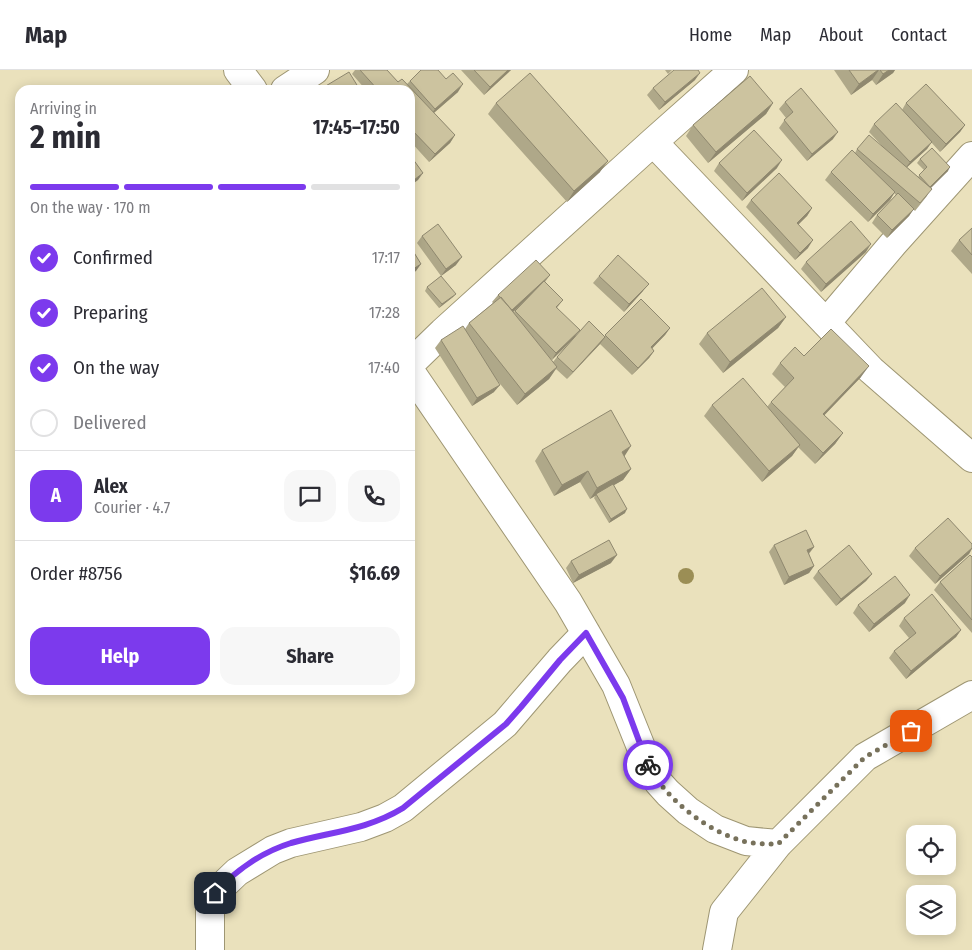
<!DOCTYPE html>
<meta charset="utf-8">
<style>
:root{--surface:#fff;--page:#f7f7f7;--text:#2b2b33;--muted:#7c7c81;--line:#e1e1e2;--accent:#7c3aed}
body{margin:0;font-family:"Fira Sans Condensed",sans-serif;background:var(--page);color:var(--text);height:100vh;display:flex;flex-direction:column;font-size:19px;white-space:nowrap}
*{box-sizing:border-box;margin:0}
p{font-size:16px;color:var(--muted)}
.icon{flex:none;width:28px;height:28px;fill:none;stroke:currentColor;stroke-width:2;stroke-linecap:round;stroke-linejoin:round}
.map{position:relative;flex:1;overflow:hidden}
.details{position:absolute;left:15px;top:15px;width:400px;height:610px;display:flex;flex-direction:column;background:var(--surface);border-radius:15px;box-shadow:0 2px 12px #0003}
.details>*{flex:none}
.controls{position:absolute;left:906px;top:755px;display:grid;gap:10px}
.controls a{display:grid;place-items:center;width:50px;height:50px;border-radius:10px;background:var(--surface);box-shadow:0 2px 12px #0003;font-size:25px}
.pin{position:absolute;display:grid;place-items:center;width:42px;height:42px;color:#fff;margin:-21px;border-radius:10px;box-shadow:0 2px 8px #0006}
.courier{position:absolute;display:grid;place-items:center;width:50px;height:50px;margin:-25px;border:4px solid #7c3aed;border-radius:50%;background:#fff;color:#222;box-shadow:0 1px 6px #0007}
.head em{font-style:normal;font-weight:700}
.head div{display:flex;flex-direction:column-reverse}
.head{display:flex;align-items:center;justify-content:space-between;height:85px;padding:0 15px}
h1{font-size:32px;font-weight:700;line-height:38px}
.bar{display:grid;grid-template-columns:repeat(4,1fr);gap:8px 5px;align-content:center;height:60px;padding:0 15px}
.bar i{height:6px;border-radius:4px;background:var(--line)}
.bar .selected{background:var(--accent)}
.bar p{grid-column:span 4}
.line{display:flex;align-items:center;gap:12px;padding:0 15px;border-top:1px solid var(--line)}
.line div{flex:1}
.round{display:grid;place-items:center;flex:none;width:52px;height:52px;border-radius:15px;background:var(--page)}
ol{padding:0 15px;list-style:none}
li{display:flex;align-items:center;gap:15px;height:55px}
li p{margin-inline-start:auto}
li .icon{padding:5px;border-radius:50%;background:var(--accent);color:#fff;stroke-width:4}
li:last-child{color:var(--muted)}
li i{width:28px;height:28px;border:2px solid var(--line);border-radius:50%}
.cta{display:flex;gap:10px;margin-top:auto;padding:10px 15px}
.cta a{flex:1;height:58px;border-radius:15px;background:var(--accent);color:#fff;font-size:20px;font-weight:700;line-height:58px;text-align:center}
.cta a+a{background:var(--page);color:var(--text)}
header{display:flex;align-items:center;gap:30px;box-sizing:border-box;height:70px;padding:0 25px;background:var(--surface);border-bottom:1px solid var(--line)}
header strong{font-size:24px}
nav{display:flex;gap:28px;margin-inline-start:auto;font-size:18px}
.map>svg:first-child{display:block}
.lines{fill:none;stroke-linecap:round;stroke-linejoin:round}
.minor-casing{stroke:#9e9673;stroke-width:30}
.minor{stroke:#fff;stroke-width:28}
.tree{fill:#9b8e55}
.wall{fill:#afa889;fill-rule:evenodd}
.shaded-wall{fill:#8f886f}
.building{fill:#ccc39f;stroke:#8f886f}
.done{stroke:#77715b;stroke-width:5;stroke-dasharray:0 9}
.route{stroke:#7c3aed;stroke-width:6}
</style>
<header>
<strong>Map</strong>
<nav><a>Home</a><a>Map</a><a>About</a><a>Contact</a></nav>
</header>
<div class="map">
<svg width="972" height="880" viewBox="0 0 972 880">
<rect width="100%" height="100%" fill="#eae1bc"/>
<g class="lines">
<defs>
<path id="minor" d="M238,0L253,20
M285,20L315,0
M653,72L871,300L972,388
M826,253L893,174L972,86
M410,294L443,262L653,72L734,0
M410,301L568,532L616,615L647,692L659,713L668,723L688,741L715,759L746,771L778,774
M210,880V834L215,823L237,802L273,780L291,773L361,757L385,748L403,738L505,654L560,590L586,563
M717,880L724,842L778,774L865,687L972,625"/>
</defs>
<use href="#minor" class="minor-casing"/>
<use href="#minor" class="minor"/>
</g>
<circle class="tree" cx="686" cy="506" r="8"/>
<path class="wall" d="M355,0H387L398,12L407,14L410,11L458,22L434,43L455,65L450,73L429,92L410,71V20H366L352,4Z
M461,0H511L484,25Z
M665,0H672L668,4Z
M834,0H895L893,3L876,15L872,10L851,25Z
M695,10L659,40L647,25L653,18Z
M785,32L833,69L807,91L779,58L786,48L779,39Z
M496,33L600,102L567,132L488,44Z
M773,33L766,44L708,93L686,66L693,55Z
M906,33L965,55L960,62L940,82L931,72L927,79L907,97L918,107L924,100L917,93L920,89L948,101L931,117L927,126L915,141L913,139L909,146L887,168L872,153L877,145L896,125L894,123L890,130L868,152L825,110L831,102L855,83L857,79L881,75L869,62L874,54L902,40Z
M719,93L777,98L742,131L714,101Z
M751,130L812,138L807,146L798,154L808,178L795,190L746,137Z
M972,158V204L951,181L959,170Z
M422,166L456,195L441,206L453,227L439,238L425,221L427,217L441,206L417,173Z
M866,182L821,222L801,199L806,192Z
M550,205L545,212L563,230L557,238L575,266H604L670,258L665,265L652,278L654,281L649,288L632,305L600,274L567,309L556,299L549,309L517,335L493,305L494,322L472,336L435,278L441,270L465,259L469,253L493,233L492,232L498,225ZM529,226L515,241L513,243V242ZM572,270L557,287L553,292L551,290Z
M599,206L643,221L624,242L593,213Z
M786,247L778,258L723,303L699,274L707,263Z
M804,286L861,307L824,345L843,363L835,374L815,394L798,377L792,386L762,412L704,346L712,335L767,337L771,332L785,317L772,304L780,293Z
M542,380L624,387L631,399L623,410L613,415L625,443L609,453L594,428L596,425L590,429L580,412L554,426L535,391Z
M972,474V479L969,484L935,514L909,486L915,478Z
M774,475L814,477L809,484L814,496L809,503L784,515L769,482Z
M972,487V563L934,520L940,512Z
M571,491L611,493L573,513L566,498Z
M818,501L872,504L866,511L836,536L813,508Z
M905,533L869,562L853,543L858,535Z
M904,548L961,560L956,567L906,609L889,588L894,581L909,568L899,556Z"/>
<path class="shaded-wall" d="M508,0H511L484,25L490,17Z
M878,0H879L872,10L851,25L859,14Z
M889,0H895L893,3L876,15L883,4Z
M700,3L695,10L659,40L665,32Z
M463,14L458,22L429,47L435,39Z
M773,33L766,44L708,93L716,82Z
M965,55L960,62L940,82L946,74Z
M838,62L833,69L807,91L812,84Z
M455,65L450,73L429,92L435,84Z
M932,72L927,79L904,100L910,92Z
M782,90L777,98L742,131L747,123Z
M608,91L600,102L567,132L574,121Z
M950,97L948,101L928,121L930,117Z
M423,103L418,110L410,116V113Z
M895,122L890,130L868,152L873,144Z
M812,138L807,146L792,161L797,153Z
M914,139L909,146L887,168L892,160Z
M813,170L808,178L795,190L800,183Z
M871,174L866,182L821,222L826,214Z
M462,187L456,195L441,206L446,199Z
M421,194L416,201L410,205V201Z
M550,205L544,212L507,248L512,240Z
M649,214L643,221L624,242L629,234Z
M456,224L453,227L439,238L442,234Z
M786,247L778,258L723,303L730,292Z
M670,258L665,265L646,285L651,277Z
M580,260L574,268L551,291L556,283Z
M605,267L600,274L567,309L573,302Z
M654,281L649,288L632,305L638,298Z
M869,296L861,307L815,355L823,344Z
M557,297L549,309L517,335L525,324Z
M500,315L494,322L472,336L477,328Z
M843,363L835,374L815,394L823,383Z
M800,375L792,386L762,412L769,401Z
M631,376L624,387L622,382Z
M631,399L623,410L590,429L597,418Z
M588,401L580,412L554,426L562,415Z
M627,439L625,443L609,453L611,449Z
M814,477L808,484L807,480Z
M972,478L969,484L935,514L940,506Z
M617,485L611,493L573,513L579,505Z
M814,496L809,503L784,515L789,507Z
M872,504L866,511L836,536L841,529Z
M910,525L905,533L869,562L874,554Z
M961,560L956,567L906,609L911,601Z"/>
<path class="building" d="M360,0H387L398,12L402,9L455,65L435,84L410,58V20H390L394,17L389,20H378Z
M421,0H438L446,9L453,3L463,14L435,39L410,11Z
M474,0H508L490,17Z
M674,0H698L700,3L665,32L653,18Z
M849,0H878L859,14Z
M880,0H889L883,4Z
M349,2L360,20H319Z
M530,3L608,91L574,121L496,33Z
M750,6L773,33L716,82L693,55Z
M926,14L965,55L946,74L906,33Z
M801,18L838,62L812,84L784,50L793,42L785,32Z
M896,33L932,72L910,92L874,54Z
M754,60L782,90L747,123L719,93Z
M869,65L932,119L920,133L857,79Z
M932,78L950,97L930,117L919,105L927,97L920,89Z
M852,80L895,122L873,144L831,102Z
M410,85L423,103L410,113Z
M779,103L812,138L797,153L813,170L800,183L751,130Z
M898,123L914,139L892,160L877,145Z
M851,151L871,174L826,214L806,192Z
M438,154L462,187L446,199L422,166Z
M972,158V185L959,170Z
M410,176L421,194L410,201Z
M618,185L649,214L629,234L599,206Z
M536,190L550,205L512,240L498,225Z
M441,206L456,224L442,234L427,217Z
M544,211L563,230L556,237L580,260L556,283L515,241Z
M762,218L786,247L730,292L707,263Z
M501,227L557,297L525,324L469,253Z
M641,229L670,258L651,277L654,281L638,298L605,265Z
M589,251L605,267L573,302L557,287Z
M463,256L500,315L477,328L441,270Z
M831,259L869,296L823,344L843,363L823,383L771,332L794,308L780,293L795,277L804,286Z
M743,308L800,375L769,401L712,335Z
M611,340L631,376L622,382L631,399L597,418L588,401L562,415L542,380Z
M613,414L627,439L611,449L596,424Z
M948,448L972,474V478L940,506L915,478Z
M806,460L814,477L807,480L814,496L789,507L774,475Z
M609,470L617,485L579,505L571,491Z
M849,475L872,504L841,529L818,501Z
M970,485L972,487V550L940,512Z
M895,506L910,525L874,554L858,535Z
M932,524L961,560L911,601L894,581L916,563L904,548Z"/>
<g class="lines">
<path class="done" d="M648,695C666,729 708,763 747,772C757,774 767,774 778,774L865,687L911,661"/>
<path class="route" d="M215,823C235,801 262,782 291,773C330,762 367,760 403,738L506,654L521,637L560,590L586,563L623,628L648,695"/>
</g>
</svg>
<div class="controls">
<a><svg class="icon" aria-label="locate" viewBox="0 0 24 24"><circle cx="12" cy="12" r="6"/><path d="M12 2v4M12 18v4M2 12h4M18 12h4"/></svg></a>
<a><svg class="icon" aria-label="layers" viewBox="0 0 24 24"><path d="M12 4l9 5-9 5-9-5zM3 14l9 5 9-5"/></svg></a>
</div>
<div class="pin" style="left:911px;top:661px;background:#ea580c"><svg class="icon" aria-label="bag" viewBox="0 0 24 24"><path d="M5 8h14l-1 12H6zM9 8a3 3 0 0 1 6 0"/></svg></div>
<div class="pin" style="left:215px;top:823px;background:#1f2937"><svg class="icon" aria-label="home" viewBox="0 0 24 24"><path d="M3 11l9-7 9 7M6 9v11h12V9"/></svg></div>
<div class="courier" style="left:648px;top:695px"><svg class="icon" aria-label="bike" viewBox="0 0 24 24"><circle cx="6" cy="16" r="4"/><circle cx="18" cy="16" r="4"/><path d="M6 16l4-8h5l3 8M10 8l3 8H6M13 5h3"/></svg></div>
<section class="details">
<div class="head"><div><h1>2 min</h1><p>Arriving in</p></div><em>17:45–17:50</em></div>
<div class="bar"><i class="selected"></i><i class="selected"></i><i class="selected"></i><i></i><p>On the way · 170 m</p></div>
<ol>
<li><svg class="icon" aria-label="check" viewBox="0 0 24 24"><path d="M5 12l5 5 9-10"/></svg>Confirmed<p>17:17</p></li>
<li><svg class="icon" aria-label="check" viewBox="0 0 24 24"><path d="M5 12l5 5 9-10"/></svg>Preparing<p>17:28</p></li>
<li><svg class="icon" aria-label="check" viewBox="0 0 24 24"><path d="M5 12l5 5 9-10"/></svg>On the way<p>17:40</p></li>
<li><i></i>Delivered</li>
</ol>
<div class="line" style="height:90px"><b class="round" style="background:var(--accent);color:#fff">A</b><div><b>Alex</b><p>Courier · 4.7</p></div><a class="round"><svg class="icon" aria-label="chat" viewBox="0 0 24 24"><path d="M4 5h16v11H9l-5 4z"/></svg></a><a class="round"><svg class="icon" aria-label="phone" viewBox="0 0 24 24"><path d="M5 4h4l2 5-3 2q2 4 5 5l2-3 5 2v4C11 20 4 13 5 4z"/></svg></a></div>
<div class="line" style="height:65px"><div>Order #8756</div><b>$16.69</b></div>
<div class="cta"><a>Help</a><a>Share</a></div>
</section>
</div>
